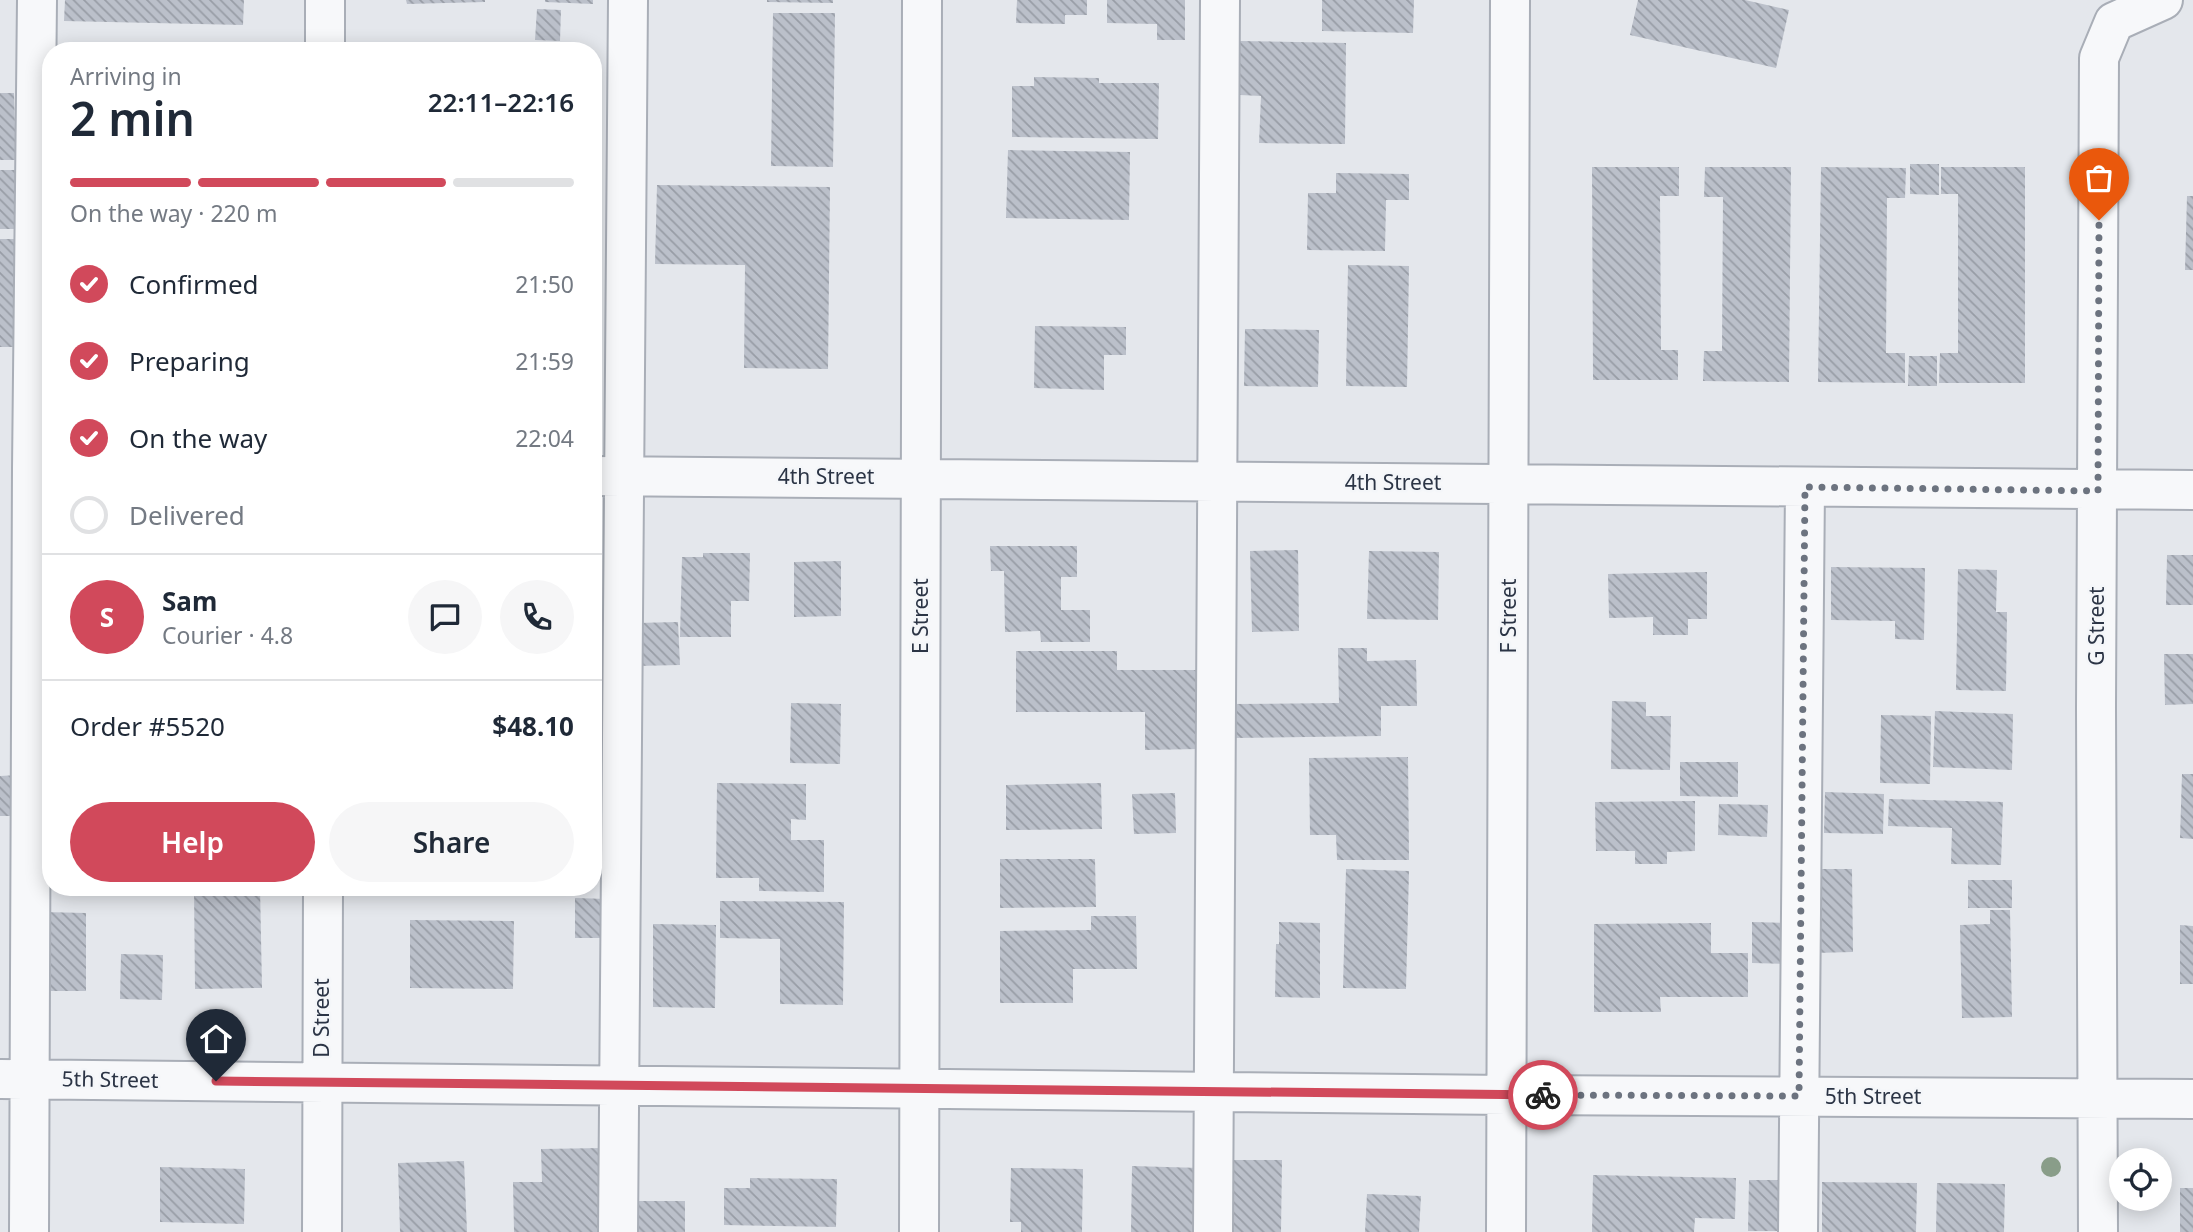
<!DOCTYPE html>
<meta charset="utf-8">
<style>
:root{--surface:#fff;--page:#f6f6f7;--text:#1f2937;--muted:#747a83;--line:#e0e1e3;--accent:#d1495b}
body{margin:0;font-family:"Noto Sans",sans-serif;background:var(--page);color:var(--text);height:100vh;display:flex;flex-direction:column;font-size:26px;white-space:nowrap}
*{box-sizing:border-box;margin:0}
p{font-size:23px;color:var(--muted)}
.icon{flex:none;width:38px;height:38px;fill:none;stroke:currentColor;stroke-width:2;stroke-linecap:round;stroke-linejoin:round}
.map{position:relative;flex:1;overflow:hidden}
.details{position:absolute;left:42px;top:42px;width:560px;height:854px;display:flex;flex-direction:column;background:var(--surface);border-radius:28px;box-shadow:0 4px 18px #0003}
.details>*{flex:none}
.fabs{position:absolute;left:2109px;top:1148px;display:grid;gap:14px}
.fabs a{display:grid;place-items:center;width:63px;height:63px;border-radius:50%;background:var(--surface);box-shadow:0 4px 18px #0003;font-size:35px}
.pin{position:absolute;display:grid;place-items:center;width:60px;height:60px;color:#fff;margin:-72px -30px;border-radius:50% 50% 50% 0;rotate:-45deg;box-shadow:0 0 7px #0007}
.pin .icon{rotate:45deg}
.courier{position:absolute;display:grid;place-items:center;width:70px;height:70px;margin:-35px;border:5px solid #d1495b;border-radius:50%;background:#fff;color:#222;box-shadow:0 2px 9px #0007}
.summary em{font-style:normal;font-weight:600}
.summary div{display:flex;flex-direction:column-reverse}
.summary{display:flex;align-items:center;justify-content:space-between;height:119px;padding:0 28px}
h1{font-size:46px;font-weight:600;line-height:52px}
.bar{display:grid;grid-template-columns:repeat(4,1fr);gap:10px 7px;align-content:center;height:84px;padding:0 28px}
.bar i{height:9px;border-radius:5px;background:var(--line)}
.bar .active{background:var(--accent)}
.bar p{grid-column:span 4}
.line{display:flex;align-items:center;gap:18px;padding:0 28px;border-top:2px solid var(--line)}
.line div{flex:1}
.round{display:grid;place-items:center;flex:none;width:74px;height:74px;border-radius:37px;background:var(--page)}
ol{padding:0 28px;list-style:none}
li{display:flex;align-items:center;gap:21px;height:77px}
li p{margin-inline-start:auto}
li .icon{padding:7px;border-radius:50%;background:var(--accent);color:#fff;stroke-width:4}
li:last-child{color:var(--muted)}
li i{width:38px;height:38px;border:4px solid var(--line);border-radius:50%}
.cta{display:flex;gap:14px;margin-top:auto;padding:14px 28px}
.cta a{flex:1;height:80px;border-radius:42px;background:var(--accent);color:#fff;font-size:28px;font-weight:600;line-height:80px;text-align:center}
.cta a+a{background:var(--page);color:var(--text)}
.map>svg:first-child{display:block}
.building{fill:url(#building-back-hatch)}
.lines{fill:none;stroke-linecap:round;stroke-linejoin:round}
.minor-casing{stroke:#a9aeb7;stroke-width:42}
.minor{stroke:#f7f8fa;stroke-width:38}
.tree{fill:#899d89}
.done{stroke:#6c737f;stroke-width:7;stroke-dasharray:0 12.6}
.route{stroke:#d1495b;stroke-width:9}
.labels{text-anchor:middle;stroke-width:5;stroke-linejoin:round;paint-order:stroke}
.street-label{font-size:21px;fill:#2b3445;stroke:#f4f6f9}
</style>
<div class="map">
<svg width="2193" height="1232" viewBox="0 0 2193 1232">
<defs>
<pattern id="building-back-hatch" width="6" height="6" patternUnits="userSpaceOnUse" patternTransform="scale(1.75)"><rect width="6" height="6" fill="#bbc0ca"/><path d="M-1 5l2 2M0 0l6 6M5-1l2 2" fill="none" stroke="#989da6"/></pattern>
</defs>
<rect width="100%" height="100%" fill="#e4e7ec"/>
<path class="building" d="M65,0H244L243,25L64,21Z
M406,0H485V2L407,4Z
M545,0H593V4L545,2Z
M767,0H833V3L767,2Z
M1017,0H1087V15H1065V24L1016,23Z
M1107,0H1185V40H1157V24L1107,23Z
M1322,0H1414L1413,33L1322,31Z
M1638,0H1745L1789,10L1776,68L1630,35Z
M537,9L561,10L560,41L535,40Z
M773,13H835L833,167L771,166Z
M1240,41L1346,43L1345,144L1259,143L1261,96L1240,95Z
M1034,77L1099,78V83H1159L1158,139L1012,137V86H1034Z
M0,93H14L16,160H0Z
M1008,150L1130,152L1129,220L1006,218Z
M1910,164H1939V195L1910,194Z
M1592,167H1679V196H1660L1661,350H1678V380H1593Z
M1705,167H1791L1789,382L1703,381L1704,351H1722L1723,197H1704Z
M1821,167L1906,168L1905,198H1887L1886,353H1905V383L1818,382Z
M1941,167H2025V383H1939L1940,353H1958V194H1941Z
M0,170H15V229H0Z
M1336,173L1409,174V200H1386L1385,251L1307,250L1308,193H1336Z
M657,185L830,187L828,369L744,368L745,265L655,264Z
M2187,196H2193V270H2185Z
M0,239H21L20,347H0Z
M1348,265L1409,266L1407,387L1346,386Z
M1035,326L1126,327V355H1104V390L1034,388Z
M1245,329L1319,330L1318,387L1244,386Z
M1909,356H1937V386H1908Z
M990,546H1077V577H1061V610H1090V642H1041L1040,631L1005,632L1004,571H991Z
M1298,550L1299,631L1252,632L1250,551Z
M1369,551L1439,552L1438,620L1367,619Z
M703,553H750L749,601H731V637H680L682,557H703Z
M2167,555H2193V605H2166Z
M841,561V616L794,617V562Z
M1831,567L1925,568L1924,640L1895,639V621L1831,620Z
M1958,569L1997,570L1996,612H2007L2006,691L1956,690Z
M1707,572V619H1688V635H1653V617L1609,618L1608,574Z
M678,622L680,665L637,666L636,623Z
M1338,648H1367V661L1416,660L1417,706H1381V736L1234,738L1233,704L1339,703Z
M1016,651H1117V670H1199L1200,749L1145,750V712H1016Z
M2164,654H2193V704L2165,705Z
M1612,701L1646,702V716H1671L1670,770L1611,769Z
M791,703L841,704L840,764L790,763Z
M1935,711L2013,714L2012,770L1933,767Z
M1881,715L1931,716L1930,784L1880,783Z
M1408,757L1409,860H1337L1336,835H1310L1309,758Z
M1680,762H1738V797L1680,796Z
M2182,774H2193V839L2180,838Z
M19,775V816H0V776Z
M717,783L806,784V820L791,819V840H824V892L759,891V878H716Z
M1101,783L1102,829L1006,830V785Z
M1825,792L1884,794L1883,834L1824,833Z
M1175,793L1176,833L1134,834L1132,794Z
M1889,799L2003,802L2001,865L1951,864L1952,828L1888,826Z
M1695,801V851L1667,852V864H1635V851H1596L1595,802Z
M1719,804L1768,805L1767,837L1718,835Z
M1000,859H1095L1096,907L1000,908Z
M1346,869L1409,871L1406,989L1343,988Z
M1813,869H1852L1853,952L1814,953Z
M1968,880H2012V908H1968Z
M194,887H260L262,988L195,989Z
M575,898L608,899V938H575Z
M720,901L844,902L843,1005L780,1004V939L720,938Z
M1990,910H2010L2012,1017L1962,1018L1960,925L1990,924Z
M43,912L86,913V991H42Z
M1091,916H1136L1137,969H1073V1003H1000V931L1091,930Z
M410,920L514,921L513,989L410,988Z
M1279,922L1320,923V998L1275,997L1276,944H1279Z
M1752,922L1790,923L1789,964L1752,963Z
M1711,923V953H1748V997H1660L1661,1012H1594V924Z
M653,924L716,925L715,1008L653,1007Z
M2180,925L2193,926V984H2180Z
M121,954L163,955L162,1000L120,999Z
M602,1148L604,1232H514L513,1182H542L541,1149Z
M1231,1160H1282L1281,1232H1230Z
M464,1161L467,1232H400L398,1163Z
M1132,1166L1201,1168L1200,1232H1131Z
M160,1167L245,1169L244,1224L160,1222Z
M1011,1168L1083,1169L1082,1232H1021V1222H1010Z
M1593,1175L1736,1178L1735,1219L1695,1218L1694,1232H1592Z
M750,1178L837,1179L836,1227L724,1225V1188H750Z
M1749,1180H1787V1231H1748Z
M1822,1182L1917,1183L1916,1232H1822Z
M1937,1183L2005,1184L2004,1232H1936Z
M2180,1188H2193V1232H2180Z
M1367,1194L1421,1196L1419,1232H1365Z
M636,1201H685V1232H636Z"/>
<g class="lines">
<defs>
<path id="minor" d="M325,0V51
M593,476L2193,490
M0,1079L1507,1095L2193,1099
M29,1232L32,469L37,0
M322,1232L323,887
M618,1232L628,0
M919,1232L922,0
M1213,1232L1220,0
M1506,1232L1510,0
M1798,1232L1805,487
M2098,1232L2096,708L2099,58L2114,22L2163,0"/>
</defs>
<use href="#minor" class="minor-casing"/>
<use href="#minor" class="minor"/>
</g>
<circle class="tree" cx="2051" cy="1167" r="10"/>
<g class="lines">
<path class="done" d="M1543,1095L1799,1096L1805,487L2098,491L2099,220"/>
<path class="route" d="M216,1081L1543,1095"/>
</g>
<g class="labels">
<g class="street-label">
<text x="826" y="484">4th Street</text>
<text x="1393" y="490">4th Street</text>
<text transform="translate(921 616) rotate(-90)" y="7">E Street</text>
<text transform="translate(1509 616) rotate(-90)" y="7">F Street</text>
<text transform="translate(2097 626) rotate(-90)" y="7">G Street</text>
<text transform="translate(322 1018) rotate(-90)" y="7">D Street</text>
<text transform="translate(110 1080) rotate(1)" y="7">5th Street</text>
<text x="1873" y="1104">5th Street</text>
</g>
</g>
</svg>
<div class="fabs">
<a><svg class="icon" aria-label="locate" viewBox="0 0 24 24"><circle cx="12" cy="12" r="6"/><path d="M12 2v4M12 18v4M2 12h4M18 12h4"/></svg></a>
</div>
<div class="pin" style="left:2099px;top:220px;background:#ea580c"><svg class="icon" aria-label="bag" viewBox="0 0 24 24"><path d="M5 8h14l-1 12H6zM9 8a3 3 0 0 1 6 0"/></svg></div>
<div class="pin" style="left:216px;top:1081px;background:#1f2937"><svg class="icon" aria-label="home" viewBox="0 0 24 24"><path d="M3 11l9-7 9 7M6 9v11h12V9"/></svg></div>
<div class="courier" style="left:1543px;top:1095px"><svg class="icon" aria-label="bike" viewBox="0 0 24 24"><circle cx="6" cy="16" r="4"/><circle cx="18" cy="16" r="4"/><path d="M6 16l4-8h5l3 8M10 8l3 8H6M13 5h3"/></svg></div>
<section class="details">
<div class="summary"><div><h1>2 min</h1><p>Arriving in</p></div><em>22:11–22:16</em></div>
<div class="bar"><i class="active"></i><i class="active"></i><i class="active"></i><i></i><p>On the way · 220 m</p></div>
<ol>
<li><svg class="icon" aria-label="check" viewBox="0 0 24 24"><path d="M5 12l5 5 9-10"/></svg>Confirmed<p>21:50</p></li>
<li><svg class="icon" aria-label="check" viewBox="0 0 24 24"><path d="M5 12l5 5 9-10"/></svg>Preparing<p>21:59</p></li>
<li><svg class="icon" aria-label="check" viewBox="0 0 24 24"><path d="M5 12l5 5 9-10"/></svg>On the way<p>22:04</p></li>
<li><i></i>Delivered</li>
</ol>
<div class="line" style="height:126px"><b class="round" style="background:var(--accent);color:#fff">S</b><div><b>Sam</b><p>Courier · 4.8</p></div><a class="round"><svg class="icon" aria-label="chat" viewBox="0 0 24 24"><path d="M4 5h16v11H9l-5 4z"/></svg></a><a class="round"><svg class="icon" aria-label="phone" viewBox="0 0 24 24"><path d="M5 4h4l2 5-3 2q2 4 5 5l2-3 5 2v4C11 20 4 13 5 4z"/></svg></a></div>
<div class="line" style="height:91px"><div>Order #5520</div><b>$48.10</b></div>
<div class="cta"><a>Help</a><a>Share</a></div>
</section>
</div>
